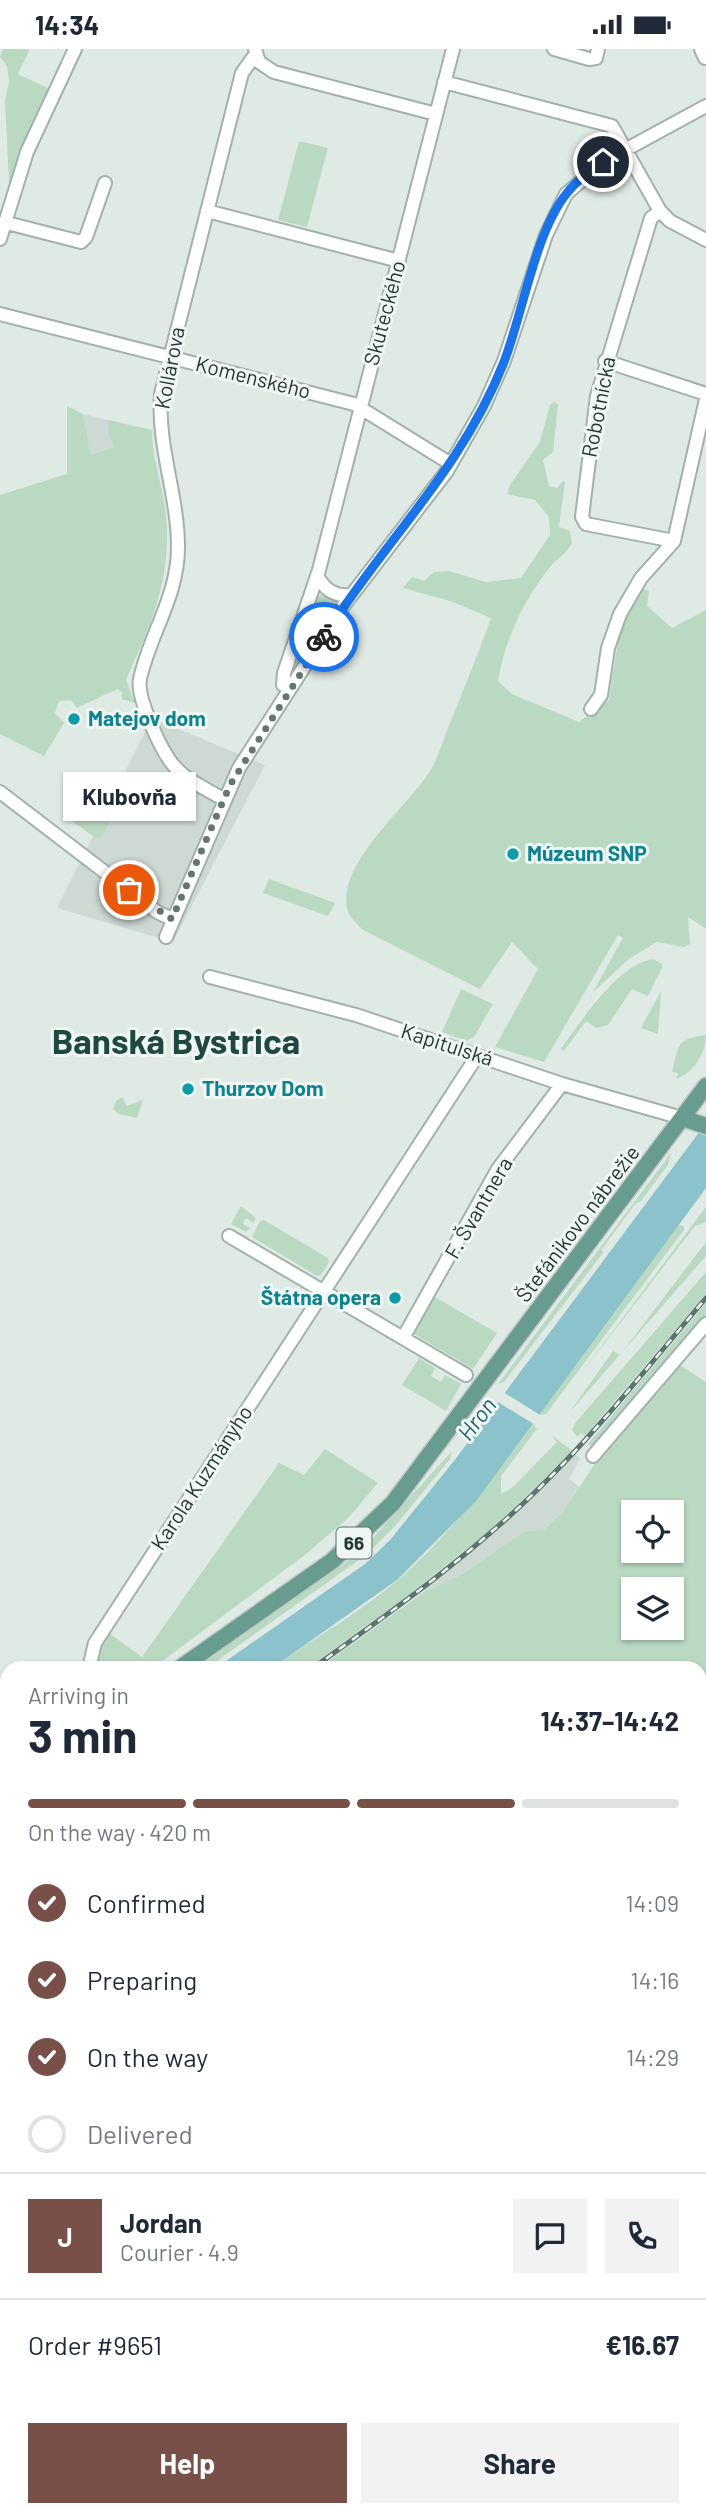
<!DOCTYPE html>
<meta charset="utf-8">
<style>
:root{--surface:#fff;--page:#f2f2f3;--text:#1f2937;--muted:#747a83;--line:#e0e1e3;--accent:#795049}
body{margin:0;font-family:Barlow,sans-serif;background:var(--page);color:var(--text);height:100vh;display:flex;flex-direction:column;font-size:26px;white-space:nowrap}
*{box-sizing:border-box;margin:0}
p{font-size:23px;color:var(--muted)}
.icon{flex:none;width:38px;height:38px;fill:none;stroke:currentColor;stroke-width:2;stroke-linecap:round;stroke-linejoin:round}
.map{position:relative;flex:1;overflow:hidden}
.details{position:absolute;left:0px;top:1612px;width:707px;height:856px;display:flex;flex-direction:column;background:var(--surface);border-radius:21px 21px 0 0;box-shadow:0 2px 5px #0004}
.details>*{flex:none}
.tools{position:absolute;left:621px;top:1451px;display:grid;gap:14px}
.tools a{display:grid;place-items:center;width:63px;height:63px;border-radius:0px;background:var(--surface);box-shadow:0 2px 5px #0004;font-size:35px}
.pin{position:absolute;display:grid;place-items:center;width:60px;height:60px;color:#fff;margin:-30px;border:4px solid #fff;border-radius:50%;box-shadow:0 2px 7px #0007}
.courier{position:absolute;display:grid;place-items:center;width:70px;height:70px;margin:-35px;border:5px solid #1a73e8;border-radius:50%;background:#fff;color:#222;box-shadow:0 2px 9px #0007}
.bubble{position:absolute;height:49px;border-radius:0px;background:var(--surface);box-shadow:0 2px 5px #0004;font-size:23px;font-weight:700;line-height:49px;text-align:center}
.head em{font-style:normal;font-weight:700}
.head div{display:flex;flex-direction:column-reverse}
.head{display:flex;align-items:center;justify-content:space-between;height:119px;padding:0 28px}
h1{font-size:46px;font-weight:700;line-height:52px}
.bar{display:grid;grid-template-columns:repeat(4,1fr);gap:10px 7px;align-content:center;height:84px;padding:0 28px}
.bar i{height:9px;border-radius:5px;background:var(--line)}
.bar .on{background:var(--accent)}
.bar p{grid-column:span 4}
.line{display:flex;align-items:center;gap:18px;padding:0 28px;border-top:2px solid var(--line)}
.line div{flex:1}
.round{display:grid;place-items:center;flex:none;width:74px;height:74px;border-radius:0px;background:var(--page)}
ol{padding:0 28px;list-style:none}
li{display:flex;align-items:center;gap:21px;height:77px}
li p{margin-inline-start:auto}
li .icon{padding:7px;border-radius:50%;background:var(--accent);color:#fff;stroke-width:4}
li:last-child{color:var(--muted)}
li i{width:38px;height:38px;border:4px solid var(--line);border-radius:50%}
.cta{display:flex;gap:14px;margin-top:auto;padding:14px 28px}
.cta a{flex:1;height:80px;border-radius:0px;background:var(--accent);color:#fff;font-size:28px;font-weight:700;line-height:80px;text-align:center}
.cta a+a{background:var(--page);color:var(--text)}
.status{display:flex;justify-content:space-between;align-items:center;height:49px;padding:0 35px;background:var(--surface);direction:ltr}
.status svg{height:19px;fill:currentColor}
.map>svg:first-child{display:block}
.built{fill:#ced9d4}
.green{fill:#bad9c2;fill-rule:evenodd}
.water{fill:#8bc2cb}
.pier{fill:#e0eae5}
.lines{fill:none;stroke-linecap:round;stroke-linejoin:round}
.minor-casing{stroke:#a3b1ac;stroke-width:16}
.major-casing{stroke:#c1c7c6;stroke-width:19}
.highway-casing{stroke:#c1c7c6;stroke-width:23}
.minor{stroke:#fff;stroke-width:12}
.major{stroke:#679c8e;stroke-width:16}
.highway{stroke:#306258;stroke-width:19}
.rail-casing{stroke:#5c746e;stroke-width:5}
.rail{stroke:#f0f6f3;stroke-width:2.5;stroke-dasharray:8;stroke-linecap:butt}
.done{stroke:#647671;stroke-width:7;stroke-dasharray:0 12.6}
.route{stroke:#1a73e8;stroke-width:9}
.culture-dot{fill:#0f9aa8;stroke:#f0f6f3;stroke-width:2.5}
.labels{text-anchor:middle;stroke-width:6;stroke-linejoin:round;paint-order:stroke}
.shield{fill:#f0f6f3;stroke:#60716c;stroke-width:2}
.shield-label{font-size:19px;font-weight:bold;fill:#223832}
.street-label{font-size:21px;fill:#223832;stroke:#f0f6f3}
.culture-label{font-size:21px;font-weight:bold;fill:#0d838f;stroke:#f0f6f3;text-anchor:start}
.water-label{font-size:23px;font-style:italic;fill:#206370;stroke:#f0f6f3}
.town-label{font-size:35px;font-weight:bold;fill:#1f493f;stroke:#f0f6f3}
</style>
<div class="status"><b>14:34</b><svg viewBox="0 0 49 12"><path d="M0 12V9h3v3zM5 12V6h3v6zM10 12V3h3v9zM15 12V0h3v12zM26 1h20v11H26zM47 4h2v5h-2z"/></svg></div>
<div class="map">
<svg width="706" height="2467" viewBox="0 0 706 2467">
<rect width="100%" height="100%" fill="#e0eae5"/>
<path class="built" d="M83,365L108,371L115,398L91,406Z
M152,669L265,716L173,893L57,859Z
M573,1402L580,1410L569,1430L579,1438L563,1463L545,1480L523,1483L463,1525L424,1543L420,1538L489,1482Z"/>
<path class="green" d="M3,0H30L18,25L52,41L10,151L5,52L9,32L7,17L0,8Z
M299,92L328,99L307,178L278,171Z
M554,353L558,355L553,403L543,411L549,437L557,439L563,432L565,433L559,478L570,482L572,494C566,506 558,508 550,518C525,549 504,592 498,632L512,645L579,673L609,651C614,624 619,556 643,540L649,542L647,557L672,579L706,561V880L688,868L690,895L684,898L657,893L630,909L593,943L623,889L618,886L544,1013L495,998L538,920L512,893L480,940L363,881C357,875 349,868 347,859C338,812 411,755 432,719C440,704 445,685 452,669C466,635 478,605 491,569L450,552L403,539L412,528L424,532L434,523L449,522L486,533L521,529L550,486L549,468L535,451L507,445L510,436L540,393L550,356Z
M67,357L83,365L91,406L114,398L109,386L108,371L152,381C152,409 163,438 166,466C172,530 151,575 126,631L135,654L122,650V643L117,640L77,659L71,651L59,652L55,664L64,674L44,707L0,685V446L67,425Z
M324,544L336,550L338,556L290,630L318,547Z
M180,738L199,745L187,773L174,768L176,761L185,763L189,747L180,744Z
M84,754L111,770L102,788L96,789L73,773V768Z
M269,830L335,854L328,867L263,844Z
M653,910L662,915V919L648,947L632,940L608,976L596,979L586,972L564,1002L561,1000C581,972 618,915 653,910Z
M461,940L493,955L474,988L466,992L442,983Z
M661,942L658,985L641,979Z
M706,986C706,1004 694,1023 677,1030L678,1024L672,1023C679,995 676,990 706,986Z
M122,1048L127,1057L143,1051L137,1069L119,1065L113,1060L116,1052Z
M671,1104L668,1116L640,1153L636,1154L602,1200L603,1204L504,1333L498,1335Z
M241,1157L256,1169L253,1174L246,1169L243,1175L250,1179L246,1183L231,1175Z
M706,1158V1173L695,1177L574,1334Z
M264,1171L328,1209L329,1213L321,1226L317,1227L252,1188L260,1172Z
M679,1176L684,1177V1181L546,1365L539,1366Z
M706,1193V1207L569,1364L613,1302L620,1306Z
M706,1223V1245L585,1387L581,1384L577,1388L572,1381L576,1373Z
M435,1248L497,1284L473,1320L414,1285Z
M706,1254V1269L597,1394L592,1398L588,1395Z
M419,1309L435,1319L431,1327L441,1333L445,1326L461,1335L446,1362L402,1336Z
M680,1316L706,1333V2467H209L205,2461L700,2460V1619H319L424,1543L463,1525L523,1483L545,1480L563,1463L596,1413ZM634,1463H672V1502H634ZM634,1540H672V1578H634Z
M533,1374L537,1380L501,1427V1445L513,1438L557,1393L551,1386L573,1402L489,1482L403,1550L308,1619H272C314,1589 361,1563 400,1529C452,1483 492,1430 533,1374Z
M325,1400L378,1434L348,1469L306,1505L153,1619H95L93,1605L106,1582L142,1608L279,1414L304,1426Z
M452,1402L450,1410L396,1476L366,1506L207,1619H196L359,1504Z
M0,2397L7,2398V2450L0,2439Z"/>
<path class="water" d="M706,1074V1139L476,1452L397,1531L272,1619H216L365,1515L390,1491L454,1412Z
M7,1907V2238L0,2213V1934Z
M124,2461H176L180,2467H128Z"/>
<path class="pier" d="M503,1343L540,1366L534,1375L496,1352Z"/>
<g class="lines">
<defs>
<path id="minor" d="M255,0L259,13L274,23L436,65
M554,0L589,10L596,9L598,0
M701,0L705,9
M444,33L612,77L660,162L670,172L706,191
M207,162L399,212
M660,162L651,169L597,347L582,468L586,475L674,492
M7,174L81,193L86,188L105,134
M0,190L27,103L75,0
M0,265L354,355L451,415
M605,312L706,345
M317,527C325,541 335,548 351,546
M292,637L283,636L284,624L319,521L453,0
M591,660L601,646L608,599L620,565L641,529L674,492L706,350
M0,743L157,863L172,870
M223,750C207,740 187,732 175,718C162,704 136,648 140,630C150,584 178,548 178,498C178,446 157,397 161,345L242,24L255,6
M166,888L239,719L344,556L447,422L484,357L504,312L546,186L566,145L603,113L706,57
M210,928L356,966L562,1035L682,1069
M229,1187L466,1326
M403,1289L498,1120L562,1035
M593,1407L706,1275
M89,1619L95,1594L477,1007
M0,1677L7,1680
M0,1754L7,1762
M0,1789L7,1776"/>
<path id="major" d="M682,1069L706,1077
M180,1619L332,1512L393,1454L706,1037
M0,1819L7,1812
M0,1860L7,1841
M0,2466L1,2467"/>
<path id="highway" d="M0,2262L7,2282
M0,2304L7,2319
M0,2333L7,2345
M0,2376L7,2386
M68,2460L73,2467
M95,2460L99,2467"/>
</defs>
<use href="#minor" class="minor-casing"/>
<use href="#major" class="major-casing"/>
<use href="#highway" class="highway-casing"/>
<use href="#minor" class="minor"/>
<use href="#major" class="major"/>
<use href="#highway" class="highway"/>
<defs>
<path id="rail" d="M313,1619C388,1565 463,1512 530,1448C594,1387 649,1316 706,1249
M200,2460L204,2467"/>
</defs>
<use href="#rail" class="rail-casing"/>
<use href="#rail" class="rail"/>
</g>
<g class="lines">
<path class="done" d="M129,841L172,870L230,736L324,588"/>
<path class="route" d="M324,588C384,492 461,422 504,313C523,264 535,183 567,144C577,131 590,122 603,113"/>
</g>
<g class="culture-dot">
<circle cx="74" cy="670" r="7"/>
<circle cx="513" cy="805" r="7"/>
<circle cx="188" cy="1040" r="7"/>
<circle cx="395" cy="1249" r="7"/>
</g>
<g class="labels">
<rect class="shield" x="336.5" y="1478.5" width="35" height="31" rx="5"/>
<g class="shield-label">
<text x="354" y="1501">66</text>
</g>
<g class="street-label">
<text transform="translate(385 264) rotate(-75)" y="7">Skuteckého</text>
<text transform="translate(170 319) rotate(-79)" y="7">Kollárova</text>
<text transform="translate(253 329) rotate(14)" y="7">Komenského</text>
<text transform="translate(599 358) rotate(-79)" y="7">Robotnícka</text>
<text transform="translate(447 996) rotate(18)" y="7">Kapitulská</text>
<text transform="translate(479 1159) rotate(-60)" y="7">F. Švantnera</text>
<text transform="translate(578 1175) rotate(-53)" y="7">Štefánikovo nábrežie</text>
<text transform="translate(202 1429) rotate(-57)" y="7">Karola Kuzmányho</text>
</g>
<g class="culture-label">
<text x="88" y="677">Matejov dom</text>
<text x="527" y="812">Múzeum SNP</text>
<text x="202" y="1047">Thurzov Dom</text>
<text x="381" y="1256" text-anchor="end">Štátna opera</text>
</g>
<g class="water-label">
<text transform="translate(477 1370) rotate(-53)" y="8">Hron</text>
</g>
<g class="town-label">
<text x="176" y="1005">Banská Bystrica</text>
</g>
</g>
</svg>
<div class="tools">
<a><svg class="icon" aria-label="locate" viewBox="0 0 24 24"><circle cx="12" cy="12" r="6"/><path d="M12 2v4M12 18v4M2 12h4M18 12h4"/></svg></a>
<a><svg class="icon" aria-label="layers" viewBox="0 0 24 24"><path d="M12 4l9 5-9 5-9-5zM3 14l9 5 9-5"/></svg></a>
</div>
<div class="pin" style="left:129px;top:841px;background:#ea580c"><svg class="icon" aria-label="bag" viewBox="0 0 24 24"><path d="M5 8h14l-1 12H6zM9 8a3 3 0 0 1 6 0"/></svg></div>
<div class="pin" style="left:603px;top:113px;background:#1f2937"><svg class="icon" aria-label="home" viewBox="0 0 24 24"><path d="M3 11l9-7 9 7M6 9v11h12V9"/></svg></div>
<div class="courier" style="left:324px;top:588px"><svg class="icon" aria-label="bike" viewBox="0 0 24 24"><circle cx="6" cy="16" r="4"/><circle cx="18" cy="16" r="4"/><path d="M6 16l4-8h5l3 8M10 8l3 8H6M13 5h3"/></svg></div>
<div class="bubble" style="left:63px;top:723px;width:133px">Klubovňa</div>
<section class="details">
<div class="head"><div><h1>3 min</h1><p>Arriving in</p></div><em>14:37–14:42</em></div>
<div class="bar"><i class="on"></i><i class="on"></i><i class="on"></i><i></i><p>On the way · 420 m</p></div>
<ol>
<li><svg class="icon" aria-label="check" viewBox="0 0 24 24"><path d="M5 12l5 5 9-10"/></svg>Confirmed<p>14:09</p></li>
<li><svg class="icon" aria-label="check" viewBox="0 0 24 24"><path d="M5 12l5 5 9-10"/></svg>Preparing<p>14:16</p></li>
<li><svg class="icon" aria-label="check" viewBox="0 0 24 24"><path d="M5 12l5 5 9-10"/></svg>On the way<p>14:29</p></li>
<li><i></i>Delivered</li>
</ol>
<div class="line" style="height:126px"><b class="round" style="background:var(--accent);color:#fff">J</b><div><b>Jordan</b><p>Courier · 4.9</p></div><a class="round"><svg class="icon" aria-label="chat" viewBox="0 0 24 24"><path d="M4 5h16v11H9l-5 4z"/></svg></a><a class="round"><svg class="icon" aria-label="phone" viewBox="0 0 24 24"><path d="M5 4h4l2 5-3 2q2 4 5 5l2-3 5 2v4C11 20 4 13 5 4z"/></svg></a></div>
<div class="line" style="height:91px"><div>Order #9651</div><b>€16.67</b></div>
<div class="cta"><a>Help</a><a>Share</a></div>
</section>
</div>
